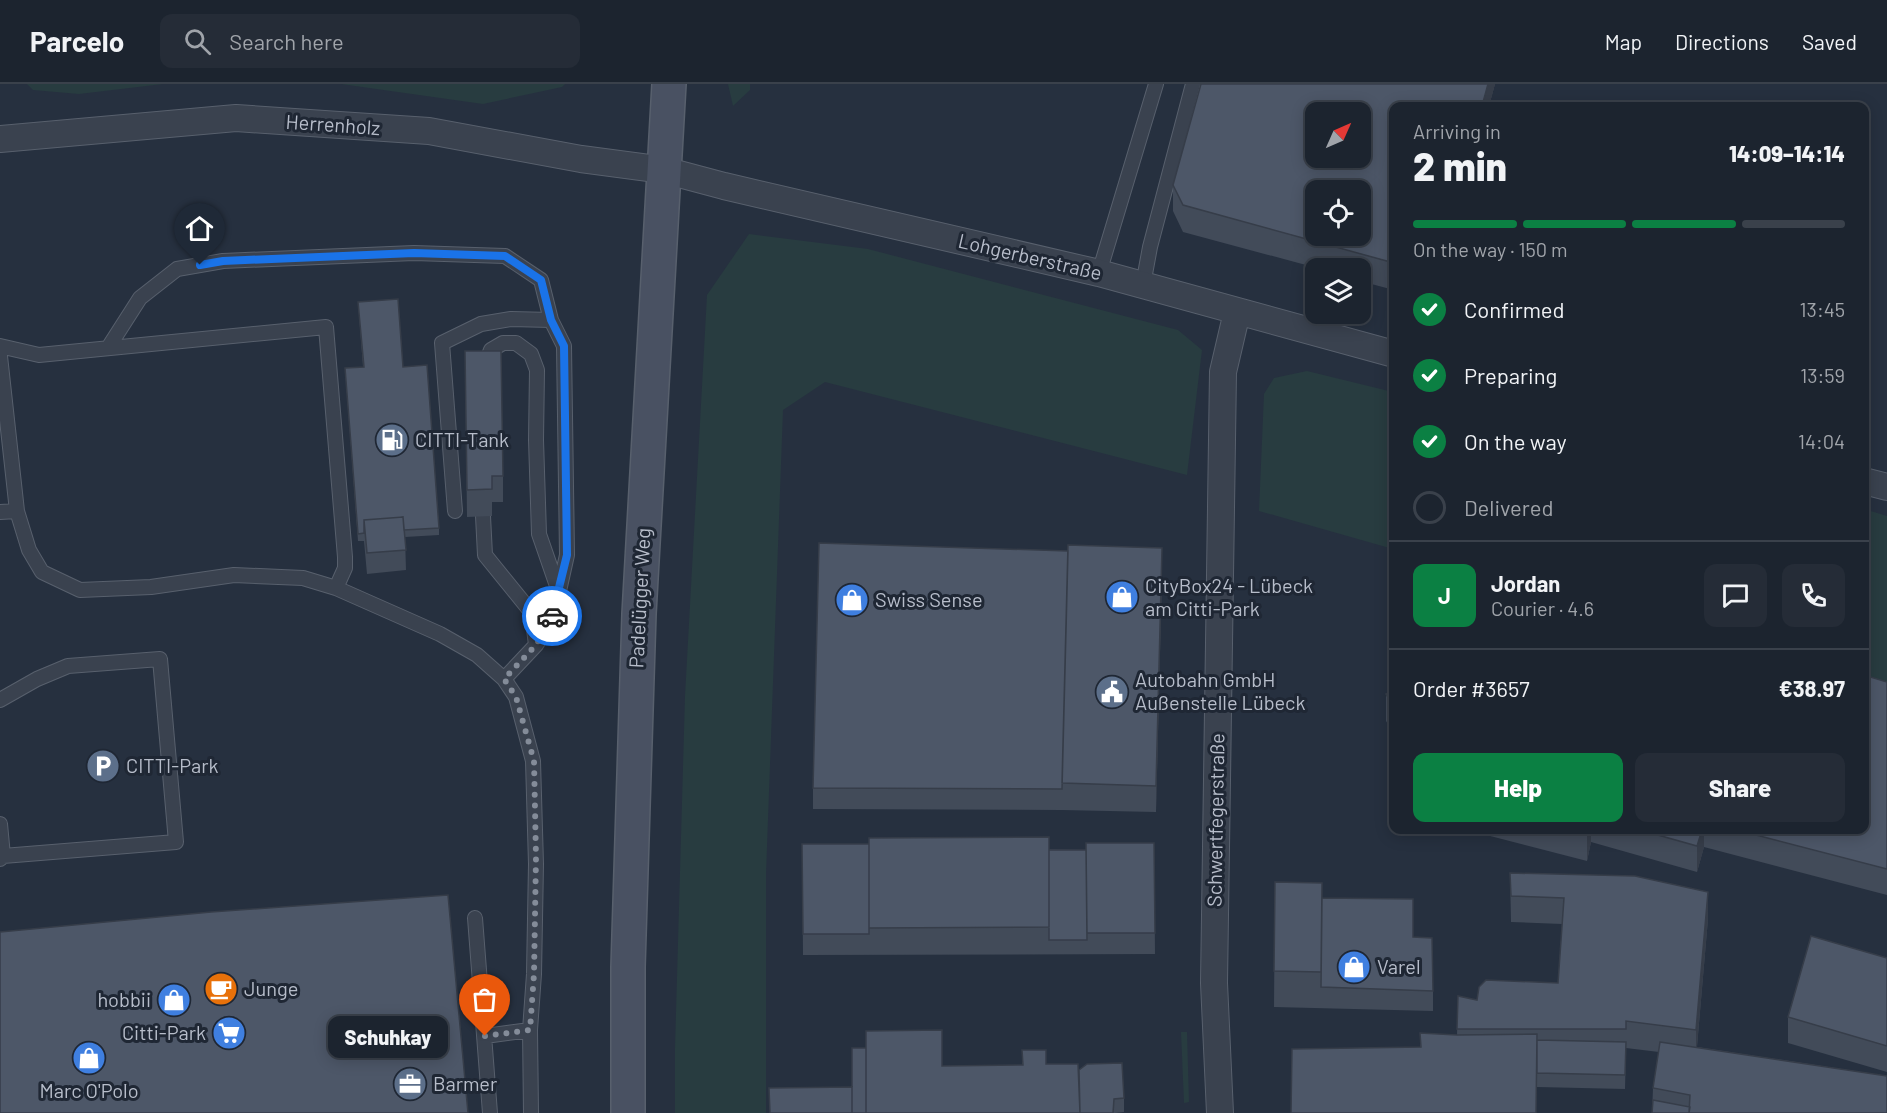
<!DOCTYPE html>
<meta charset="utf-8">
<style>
:root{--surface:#1c242f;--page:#252c37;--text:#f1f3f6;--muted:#a0a4aa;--line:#3a414b;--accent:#0b8043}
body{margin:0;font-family:Barlow,sans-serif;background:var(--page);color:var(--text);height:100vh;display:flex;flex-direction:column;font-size:22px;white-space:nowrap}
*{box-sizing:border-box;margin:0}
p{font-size:20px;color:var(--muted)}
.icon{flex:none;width:33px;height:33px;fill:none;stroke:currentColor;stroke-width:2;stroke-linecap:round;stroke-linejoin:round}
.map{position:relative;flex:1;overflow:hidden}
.details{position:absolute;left:1389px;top:18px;width:480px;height:732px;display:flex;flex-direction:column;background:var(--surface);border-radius:12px;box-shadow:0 3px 15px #0003,0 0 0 2px var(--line)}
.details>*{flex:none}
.needle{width:39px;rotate:45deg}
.tools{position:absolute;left:1305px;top:18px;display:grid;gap:12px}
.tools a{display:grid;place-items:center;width:66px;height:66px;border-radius:12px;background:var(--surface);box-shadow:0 3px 15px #0003,0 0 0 2px var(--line);font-size:30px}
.pin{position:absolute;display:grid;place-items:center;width:51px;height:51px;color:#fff;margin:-62px -26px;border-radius:50% 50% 50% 0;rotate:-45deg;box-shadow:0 0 6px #0007}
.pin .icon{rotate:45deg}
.courier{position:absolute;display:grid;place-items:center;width:60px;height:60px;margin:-30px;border:4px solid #1a73e8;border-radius:50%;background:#fff;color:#222;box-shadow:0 2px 8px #0007}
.bubble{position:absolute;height:42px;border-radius:12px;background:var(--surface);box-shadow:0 3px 15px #0003,0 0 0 2px var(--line);font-size:20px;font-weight:800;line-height:42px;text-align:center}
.summary em{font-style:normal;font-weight:800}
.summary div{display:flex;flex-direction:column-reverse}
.summary{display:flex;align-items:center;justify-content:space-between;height:102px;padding:0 24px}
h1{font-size:39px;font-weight:800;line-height:45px}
.bar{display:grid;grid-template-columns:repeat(4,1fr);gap:9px 6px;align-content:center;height:72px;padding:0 24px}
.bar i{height:8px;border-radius:4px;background:var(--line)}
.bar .current{background:var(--accent)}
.bar p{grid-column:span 4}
.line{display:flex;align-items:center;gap:15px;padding:0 24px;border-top:2px solid var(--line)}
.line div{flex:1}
.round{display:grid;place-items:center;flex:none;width:63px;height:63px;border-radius:12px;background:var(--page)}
ol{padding:0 24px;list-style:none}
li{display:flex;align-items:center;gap:18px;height:66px}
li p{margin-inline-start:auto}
li .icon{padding:6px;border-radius:50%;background:var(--accent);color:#fff;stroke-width:4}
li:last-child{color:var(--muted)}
li i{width:33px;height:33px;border:3px solid var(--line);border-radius:50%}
.primary-button{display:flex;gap:12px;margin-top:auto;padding:12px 24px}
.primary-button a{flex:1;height:69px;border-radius:12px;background:var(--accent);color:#fff;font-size:24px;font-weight:800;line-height:69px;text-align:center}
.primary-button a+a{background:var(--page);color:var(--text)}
header{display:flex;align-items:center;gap:36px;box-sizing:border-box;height:84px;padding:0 30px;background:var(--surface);border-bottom:2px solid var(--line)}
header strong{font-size:28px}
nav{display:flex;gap:33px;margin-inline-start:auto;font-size:21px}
.search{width:420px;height:54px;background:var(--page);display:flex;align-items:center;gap:15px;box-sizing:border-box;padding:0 21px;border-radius:12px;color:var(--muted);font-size:22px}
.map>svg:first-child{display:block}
.green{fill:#283c40}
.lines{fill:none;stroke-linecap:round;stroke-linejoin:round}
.service-casing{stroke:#58606d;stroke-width:16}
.minor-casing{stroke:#58606d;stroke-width:28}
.secondary-casing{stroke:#58606d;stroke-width:36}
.service{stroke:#3a424f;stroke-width:14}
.minor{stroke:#3a424f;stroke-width:26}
.secondary{stroke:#495162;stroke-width:33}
.wall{fill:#424b59}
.shaded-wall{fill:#363d49}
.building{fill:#4d5768;stroke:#363d49;stroke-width:1.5;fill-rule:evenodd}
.done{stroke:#848c99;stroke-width:6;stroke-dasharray:0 10.8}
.route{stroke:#1a73e8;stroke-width:8}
.labels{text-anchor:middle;stroke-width:6;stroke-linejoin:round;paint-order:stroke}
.street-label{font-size:20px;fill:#b7bdca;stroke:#1f2734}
.poi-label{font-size:20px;fill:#b7bdca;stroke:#1f2734;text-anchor:start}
</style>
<header>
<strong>Parcelo</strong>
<div class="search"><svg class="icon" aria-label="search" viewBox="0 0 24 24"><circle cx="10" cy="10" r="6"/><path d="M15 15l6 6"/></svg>Search here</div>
<nav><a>Map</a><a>Directions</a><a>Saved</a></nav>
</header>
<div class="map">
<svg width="1887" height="1029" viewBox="0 0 1887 1029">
<rect width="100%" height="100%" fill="#26303f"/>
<path class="green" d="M27,0H163L79,10L33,6Z
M341,0H565L562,3L483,20Z
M728,0H750V6L733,22Z
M749,150L868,165L1178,246L1202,266L1187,391L825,298L783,326L766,790V1029H675V964L685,612L707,211Z
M1307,287L1393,308V465L1259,427L1264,310L1274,294Z
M1864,425L1887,432V598L1865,592Z
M1181,948H1187L1189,1018L1184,1019Z"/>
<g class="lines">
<defs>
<path id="service" d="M1099,189L1156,0
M1143,201L1150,163L1193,0
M0,262L39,271L326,243L345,473V484L336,504
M108,264L140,214L177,185L223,177L414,169L505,172L541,196L551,236
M0,272L17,427L29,466L42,488L80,506L151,503L234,491L303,494L336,504L440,550L477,571L504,595L516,613L533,677L536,780L534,890L530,946L531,1029
M484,284L491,266L503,259H516L531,270L537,286L536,356L539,450L558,505
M455,427L442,259L481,240L511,235L551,236L564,262L567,471L559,507L550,538L536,561L504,595
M0,428L17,427
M483,432L485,471L532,529L536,561
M0,616L37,595L68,582L160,575L176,758L3,772L0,775
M0,740L3,772
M475,834L490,1029
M485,952L530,946"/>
<path id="minor" d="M0,55L236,34L429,47L581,75L664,86L724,102L1099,189L1394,270
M1864,397L1887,403
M1220,1029L1214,899L1223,288L1237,228"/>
<path id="secondary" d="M628,1029V883L639,530L669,0"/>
</defs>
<use href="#service" class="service-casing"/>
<use href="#minor" class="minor-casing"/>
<use href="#secondary" class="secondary-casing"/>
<use href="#service" class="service"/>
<use href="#minor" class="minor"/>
<use href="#secondary" class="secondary"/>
</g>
<path class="wall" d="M1201,0H1495L1489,22H1394V206L1360,197V184H1317L1183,148L1173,127V101Z
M358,218L403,283L439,444V451L405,453L406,486L367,490L364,457H358L345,284L363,283Z
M465,267L503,392V418H492V432L467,433Z
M1162,490L1156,728L1062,726L813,725V704Z
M1887,598V811L1704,763L1697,788L1591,758L1587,777L1467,746H1864Z
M1394,606V650L1386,637V610Z
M1154,759L1155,870L803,871L802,760L1086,766Z
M1510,789L1708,835L1697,963L1887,992L1652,1029L1653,1004L1659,968L1626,964L1625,1005L1537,1003L1420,963V949L1457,951L1458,912L1477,916L1558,899L1562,840L1511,838Z
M1275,798L1322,815L1413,853L1433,907V927L1274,923Z
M1887,874V988L1788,959V933Z
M1022,966L1046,980L1079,986L1124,1014V1028L1115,1029H770L852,1003L942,982L1022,981Z"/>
<path class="shaded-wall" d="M1488,0H1495L1489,22H1482Z
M1162,464V490L1156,728V702Z
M1588,746H1591V758L1587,777V750Z
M1702,746H1704V763L1697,788V762Z
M1708,808V835L1696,973V946Z"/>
<path class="building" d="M1201,0H1488L1482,22H1394V179L1183,121L1173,101ZM1316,28H1360V74H1316ZM1316,106H1360V152H1316Z
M398,215L403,283L427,281L439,444L404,446L403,433L364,436V449L358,450L345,284L364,283L358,218Z
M465,267H501L503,392H492V405L467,406Z
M403,433L406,466L367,469L364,436Z
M819,459L1068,467L1062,705L813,704Z
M1068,461L1162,464L1156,702L1062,699Z
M1864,591L1887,598V785L1737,746H1864Z
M1394,606V623L1386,610Z
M1569,746H1588L1587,750Z
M1640,746H1702L1697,762Z
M1049,753V843L869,844V754Z
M1086,759H1154L1155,849H1087Z
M802,760H869V850H803Z
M1049,766H1086L1087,856H1049Z
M1510,789L1635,792L1708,808L1696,946L1626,937V945H1457L1458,912L1477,916L1479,903L1486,896L1558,899L1564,814L1511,812Z
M1275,798L1322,799L1321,888L1274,887Z
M448,811L468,1029H0V848L211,828Z
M1322,814L1413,815V853L1432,854L1433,907L1321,903Z
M1811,852L1887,874V962L1788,933Z
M942,946V982L1023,981L1022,966H1046V980H1078L1080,1029H866V947Z
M1420,949L1457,951L1537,950L1536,1029H1291L1292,965L1421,963Z
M1537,956L1626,958L1625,991L1537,989Z
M1660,958L1887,992V1029H1689L1690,1011L1653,1004Z
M852,964H866V1029H852Z
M1122,979L1124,1014L1114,1015L1113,1029H1080L1079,986L1087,980Z
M852,1003V1029H770L769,1004Z
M1653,1016L1690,1023L1689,1029H1652Z"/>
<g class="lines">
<path class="done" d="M485,952L530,946L534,890L536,773L534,677L516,613L504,595L536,561L552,532"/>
<path class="route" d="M200,181L223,177L414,169L505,172L541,196L551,236L564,262L567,471L552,532"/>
</g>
<defs>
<symbol id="fuel-disc" viewBox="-11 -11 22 22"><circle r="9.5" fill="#5c6f8a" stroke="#1f2734"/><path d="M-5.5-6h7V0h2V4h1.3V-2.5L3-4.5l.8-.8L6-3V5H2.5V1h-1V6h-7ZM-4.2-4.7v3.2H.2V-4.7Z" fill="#fff"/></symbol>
<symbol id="shop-disc" viewBox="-11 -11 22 22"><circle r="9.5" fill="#3f7fe0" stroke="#1f2734"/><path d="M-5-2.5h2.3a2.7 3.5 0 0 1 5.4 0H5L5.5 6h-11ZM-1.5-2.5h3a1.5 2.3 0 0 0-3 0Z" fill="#fff"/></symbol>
<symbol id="civic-disc" viewBox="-11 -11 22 22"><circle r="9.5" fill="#5c6f8a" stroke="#1f2734"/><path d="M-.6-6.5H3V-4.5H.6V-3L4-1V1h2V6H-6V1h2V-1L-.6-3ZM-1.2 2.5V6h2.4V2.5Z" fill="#fff"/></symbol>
<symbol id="parking-disc" viewBox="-11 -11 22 22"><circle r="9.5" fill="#5c6f8a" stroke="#1f2734"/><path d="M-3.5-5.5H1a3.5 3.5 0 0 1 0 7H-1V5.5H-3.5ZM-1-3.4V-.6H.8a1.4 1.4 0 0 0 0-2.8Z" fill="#fff"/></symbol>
<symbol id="cafe-disc" viewBox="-11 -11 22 22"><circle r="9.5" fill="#e8710a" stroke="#1f2734"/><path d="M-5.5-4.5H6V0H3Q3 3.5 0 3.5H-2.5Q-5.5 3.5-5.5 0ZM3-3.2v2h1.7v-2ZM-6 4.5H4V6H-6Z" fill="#fff"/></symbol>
<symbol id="supermarket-disc" viewBox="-11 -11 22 22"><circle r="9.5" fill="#3f7fe0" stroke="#1f2734"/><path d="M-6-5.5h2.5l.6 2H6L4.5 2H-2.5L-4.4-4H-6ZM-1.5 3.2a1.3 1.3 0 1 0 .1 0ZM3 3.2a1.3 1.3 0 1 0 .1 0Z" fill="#fff"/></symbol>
<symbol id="office-disc" viewBox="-11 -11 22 22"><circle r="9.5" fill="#5c6f8a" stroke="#1f2734"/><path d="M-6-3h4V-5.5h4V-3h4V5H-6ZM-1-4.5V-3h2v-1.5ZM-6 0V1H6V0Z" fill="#fff"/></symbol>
</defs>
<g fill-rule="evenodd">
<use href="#fuel-disc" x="373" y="337" width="38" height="38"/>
<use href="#shop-disc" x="1103" y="494" width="38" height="38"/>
<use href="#shop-disc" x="833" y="497" width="38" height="38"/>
<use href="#civic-disc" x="1093" y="589" width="38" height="38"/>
<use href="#parking-disc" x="84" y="663" width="38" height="38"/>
<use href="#shop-disc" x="1335" y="864" width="38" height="38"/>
<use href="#cafe-disc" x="202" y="886" width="38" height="38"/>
<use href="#shop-disc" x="155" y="897" width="38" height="38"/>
<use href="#supermarket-disc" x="210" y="930" width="38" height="38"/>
<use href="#shop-disc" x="70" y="955" width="38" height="38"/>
<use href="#office-disc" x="391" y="981" width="38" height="38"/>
</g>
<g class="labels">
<g class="street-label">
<text transform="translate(333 41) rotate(4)" y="7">Herrenholz</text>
<text transform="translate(1030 173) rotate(13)" y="7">Lohgerberstraße</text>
<text transform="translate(640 514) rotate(-87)" y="7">Padelügger Weg</text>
<text transform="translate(1216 736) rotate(-89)" y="7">Schwertfegerstraße</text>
</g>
<g class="poi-label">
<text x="415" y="363">CITTI-Tank</text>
<text x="1145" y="509">CityBox24 - Lübeck<tspan x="1145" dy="23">am Citti-Park</tspan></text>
<text x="875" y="523">Swiss Sense</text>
<text x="1135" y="603">Autobahn GmbH<tspan x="1135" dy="23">Außenstelle Lübeck</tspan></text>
<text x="126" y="689">CITTI-Park</text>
<text x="1377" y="890">Varel</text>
<text x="244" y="912">Junge</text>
<text x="151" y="923" text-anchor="end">hobbii</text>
<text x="206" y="956" text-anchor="end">Citti-Park</text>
<text x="433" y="1007">Barmer</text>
<text x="89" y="1014" text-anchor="middle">Marc O'Polo</text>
</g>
</g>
</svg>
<div class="tools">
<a><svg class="needle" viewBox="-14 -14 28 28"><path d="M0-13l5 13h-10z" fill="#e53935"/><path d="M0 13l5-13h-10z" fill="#a0a4aa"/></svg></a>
<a><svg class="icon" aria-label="locate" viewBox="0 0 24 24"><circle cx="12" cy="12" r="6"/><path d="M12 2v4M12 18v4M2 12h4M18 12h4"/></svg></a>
<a><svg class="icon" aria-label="layers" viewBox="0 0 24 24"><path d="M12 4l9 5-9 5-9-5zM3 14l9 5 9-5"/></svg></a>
</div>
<div class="pin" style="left:485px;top:952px;background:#ea580c"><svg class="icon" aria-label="bag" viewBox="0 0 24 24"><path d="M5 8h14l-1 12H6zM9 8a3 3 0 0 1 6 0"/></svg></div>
<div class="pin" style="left:200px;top:181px;background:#1f2937"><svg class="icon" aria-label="home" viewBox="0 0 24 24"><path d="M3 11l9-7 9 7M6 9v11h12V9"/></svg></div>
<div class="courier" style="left:552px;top:532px"><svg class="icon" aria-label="car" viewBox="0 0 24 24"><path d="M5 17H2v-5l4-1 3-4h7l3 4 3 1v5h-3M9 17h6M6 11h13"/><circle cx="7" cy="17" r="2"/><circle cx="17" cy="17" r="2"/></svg></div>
<div class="bubble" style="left:328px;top:932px;width:120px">Schuhkay</div>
<section class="details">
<div class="summary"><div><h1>2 min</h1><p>Arriving in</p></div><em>14:09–14:14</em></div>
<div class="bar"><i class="current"></i><i class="current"></i><i class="current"></i><i></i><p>On the way · 150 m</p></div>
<ol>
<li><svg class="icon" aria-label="check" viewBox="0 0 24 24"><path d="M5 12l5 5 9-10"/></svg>Confirmed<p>13:45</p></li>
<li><svg class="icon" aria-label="check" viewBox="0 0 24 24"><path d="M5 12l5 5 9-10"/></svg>Preparing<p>13:59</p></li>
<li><svg class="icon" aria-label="check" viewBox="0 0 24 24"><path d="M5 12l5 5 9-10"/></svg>On the way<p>14:04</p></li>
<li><i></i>Delivered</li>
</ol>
<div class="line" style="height:108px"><b class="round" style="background:var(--accent);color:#fff">J</b><div><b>Jordan</b><p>Courier · 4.6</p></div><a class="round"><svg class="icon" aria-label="chat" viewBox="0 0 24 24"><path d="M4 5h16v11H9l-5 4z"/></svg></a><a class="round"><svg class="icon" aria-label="phone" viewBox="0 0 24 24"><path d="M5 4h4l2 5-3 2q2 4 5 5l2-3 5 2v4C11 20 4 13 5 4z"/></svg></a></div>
<div class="line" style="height:78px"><div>Order #3657</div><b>€38.97</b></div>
<div class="primary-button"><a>Help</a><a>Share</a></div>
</section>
</div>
